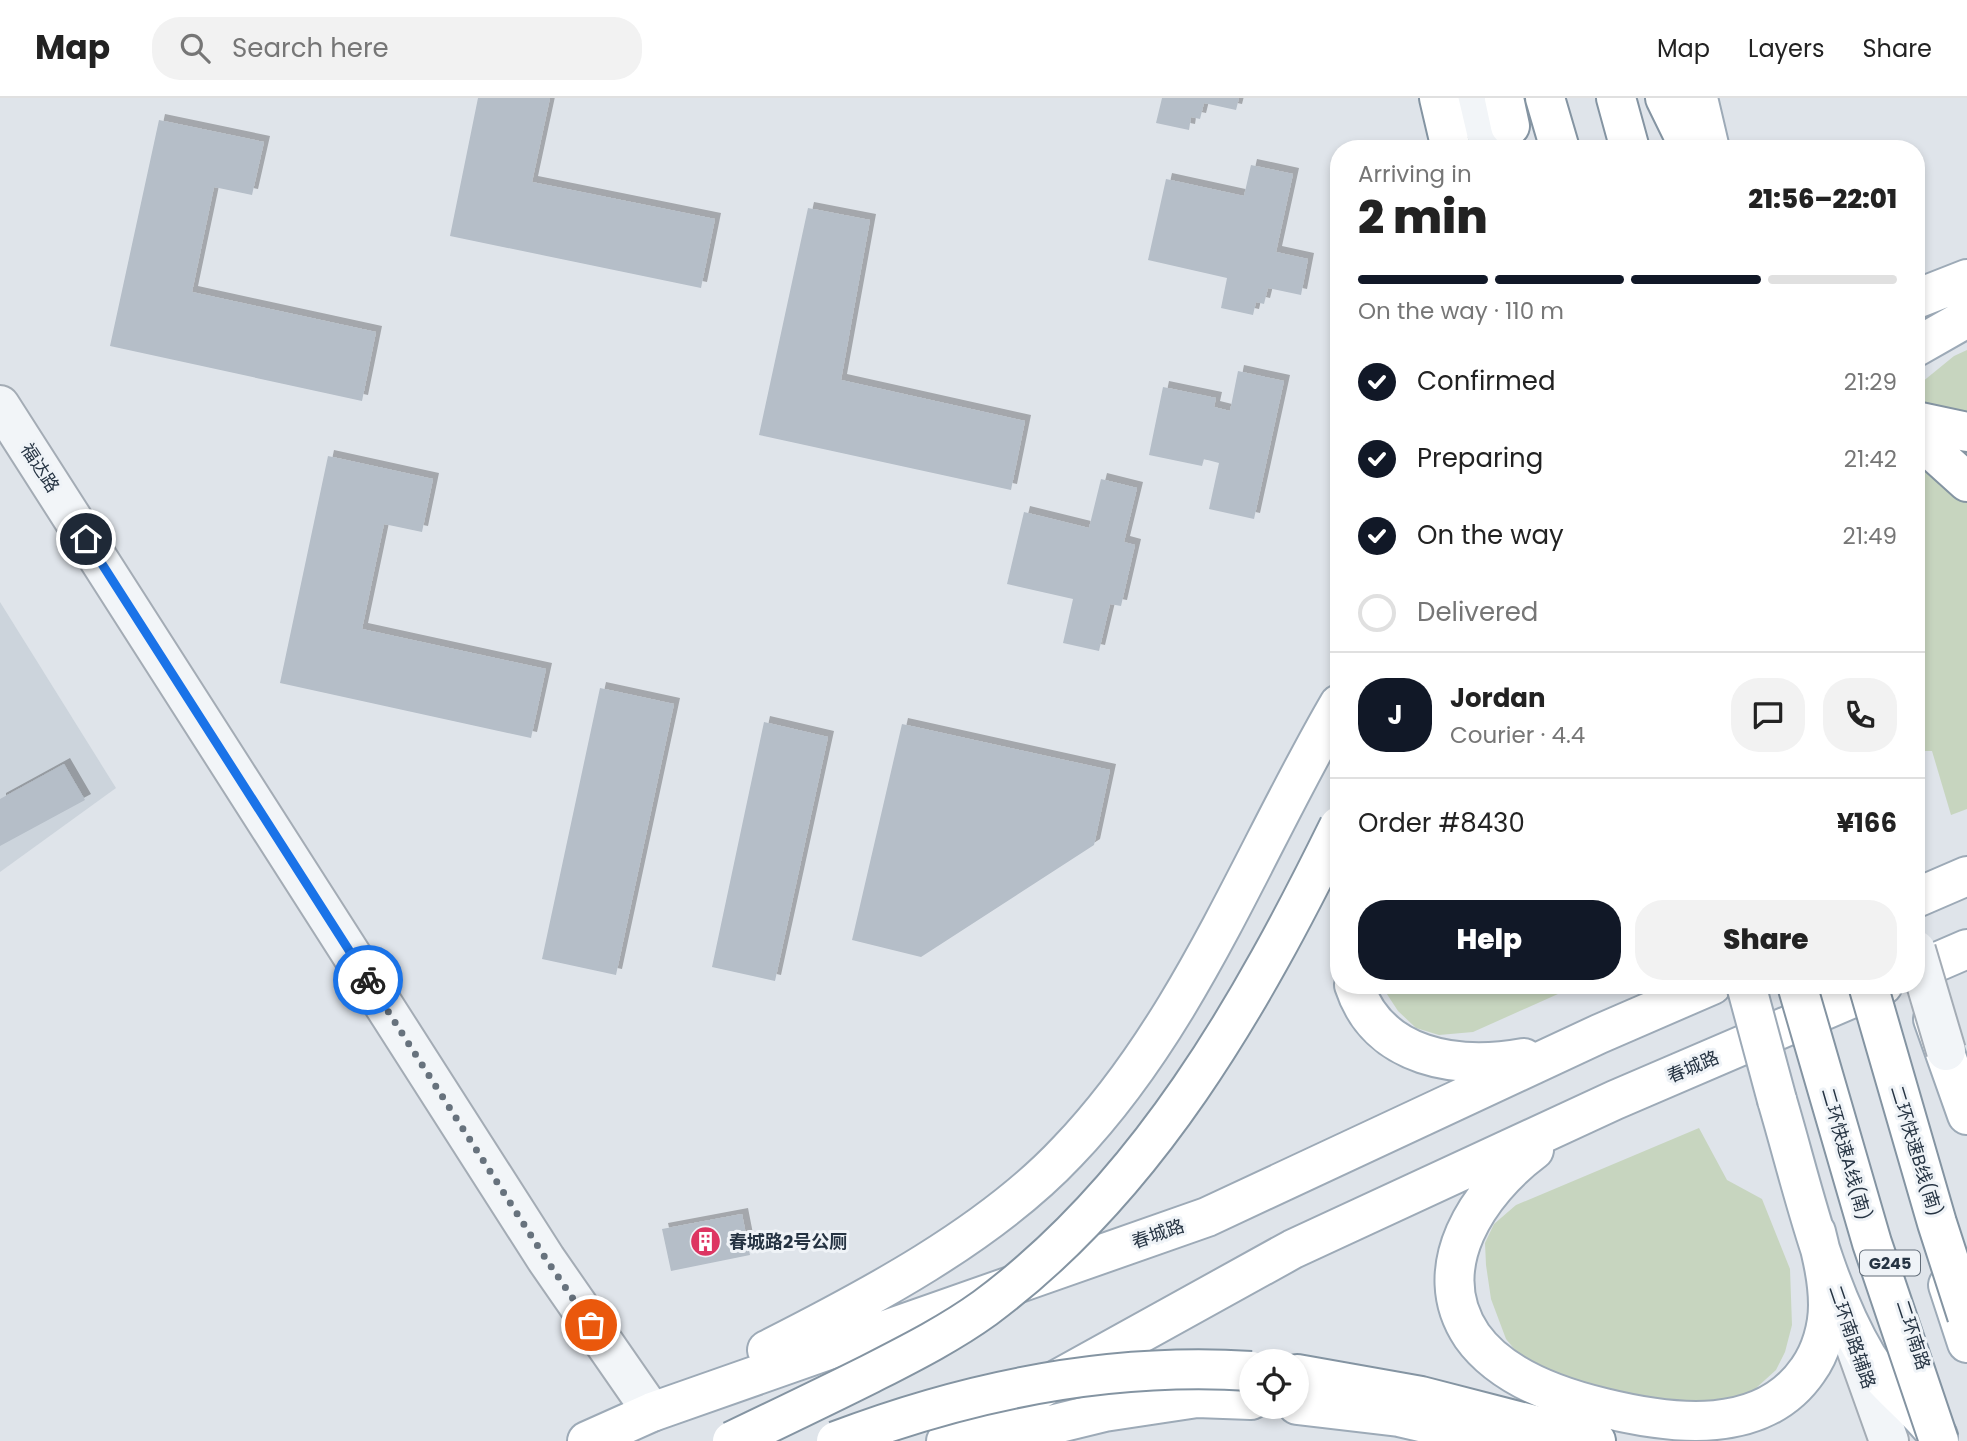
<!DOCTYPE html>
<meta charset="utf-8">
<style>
:root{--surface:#fff;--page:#f2f2f2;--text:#222;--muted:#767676;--line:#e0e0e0;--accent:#111827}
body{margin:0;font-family:Poppins,"Noto Sans SC",sans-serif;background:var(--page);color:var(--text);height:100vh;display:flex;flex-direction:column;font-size:26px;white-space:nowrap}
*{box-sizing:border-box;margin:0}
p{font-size:23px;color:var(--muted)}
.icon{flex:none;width:38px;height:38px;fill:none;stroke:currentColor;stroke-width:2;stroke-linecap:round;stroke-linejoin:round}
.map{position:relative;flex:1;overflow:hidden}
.panel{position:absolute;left:1330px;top:42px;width:595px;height:854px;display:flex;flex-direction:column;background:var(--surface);border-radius:28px;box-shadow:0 4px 10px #0003}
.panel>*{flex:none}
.tools{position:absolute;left:1239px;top:1251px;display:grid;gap:14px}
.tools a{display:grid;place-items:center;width:70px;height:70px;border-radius:50%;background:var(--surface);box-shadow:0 4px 10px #0003;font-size:35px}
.pin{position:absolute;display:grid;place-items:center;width:60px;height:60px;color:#fff;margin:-30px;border:4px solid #fff;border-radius:50%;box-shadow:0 2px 7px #0007}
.courier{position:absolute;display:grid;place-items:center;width:70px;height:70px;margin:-35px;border:5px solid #1a73e8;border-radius:50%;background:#fff;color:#222;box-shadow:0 2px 9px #0007}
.headline em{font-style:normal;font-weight:800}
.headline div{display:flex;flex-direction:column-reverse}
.headline{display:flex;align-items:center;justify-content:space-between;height:119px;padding:0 28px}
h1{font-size:46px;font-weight:800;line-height:52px}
.bar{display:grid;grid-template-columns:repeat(4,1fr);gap:10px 7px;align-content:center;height:84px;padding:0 28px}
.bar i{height:9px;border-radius:5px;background:var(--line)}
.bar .active{background:var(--accent)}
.bar p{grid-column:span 4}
.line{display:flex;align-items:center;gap:18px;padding:0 28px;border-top:2px solid var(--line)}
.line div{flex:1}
.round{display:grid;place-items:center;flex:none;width:74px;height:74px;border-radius:28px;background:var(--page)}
ol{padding:0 28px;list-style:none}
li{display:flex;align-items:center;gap:21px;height:77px}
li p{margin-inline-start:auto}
li .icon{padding:7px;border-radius:50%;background:var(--accent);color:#fff;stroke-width:4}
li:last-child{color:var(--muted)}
li i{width:38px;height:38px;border:4px solid var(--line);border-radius:50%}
.cta{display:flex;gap:14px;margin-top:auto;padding:14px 28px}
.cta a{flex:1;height:80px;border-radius:28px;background:var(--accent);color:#fff;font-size:28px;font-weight:800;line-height:80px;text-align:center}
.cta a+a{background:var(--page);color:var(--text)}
header{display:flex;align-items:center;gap:42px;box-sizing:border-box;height:98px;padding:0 35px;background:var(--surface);border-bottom:2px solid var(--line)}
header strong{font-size:33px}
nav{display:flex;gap:38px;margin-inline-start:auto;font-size:24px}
.search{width:490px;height:63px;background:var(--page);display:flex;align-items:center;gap:18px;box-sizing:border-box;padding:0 24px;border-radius:28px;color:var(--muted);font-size:26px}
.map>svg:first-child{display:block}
.built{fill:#ccd4dc}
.green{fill:#c7d5bf}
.building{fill:#b5bec8;filter:url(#shadow)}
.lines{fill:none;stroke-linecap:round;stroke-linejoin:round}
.minor-casing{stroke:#a4acb5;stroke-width:42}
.major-casing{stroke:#9daab7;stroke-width:42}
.highway-casing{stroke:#8494a2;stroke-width:42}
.minor{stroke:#f2f5f8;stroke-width:38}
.major{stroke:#fff;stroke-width:38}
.highway{stroke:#fff;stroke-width:38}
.minor-bridge-casing{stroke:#a4acb5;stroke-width:42;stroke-linecap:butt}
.major-bridge-casing{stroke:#9daab7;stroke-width:42;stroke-linecap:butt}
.highway-bridge-casing{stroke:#8494a2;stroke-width:42;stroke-linecap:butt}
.minor-bridge{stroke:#f2f5f8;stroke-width:38}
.major-bridge{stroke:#fff;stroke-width:38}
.highway-bridge{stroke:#fff;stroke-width:38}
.done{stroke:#67727d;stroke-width:7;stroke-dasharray:0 12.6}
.route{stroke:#1a73e8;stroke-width:9}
.labels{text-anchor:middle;stroke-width:6;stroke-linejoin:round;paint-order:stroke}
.shield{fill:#eff3f7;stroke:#626d79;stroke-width:2}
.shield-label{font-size:16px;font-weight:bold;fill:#263443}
.street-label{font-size:18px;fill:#263443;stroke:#eff3f7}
.poi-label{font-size:18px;font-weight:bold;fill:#263443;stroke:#eff3f7;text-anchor:start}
</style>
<header>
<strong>Map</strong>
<div class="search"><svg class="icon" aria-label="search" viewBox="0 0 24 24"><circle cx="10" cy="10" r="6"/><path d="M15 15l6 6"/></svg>Search here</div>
<nav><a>Map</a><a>Layers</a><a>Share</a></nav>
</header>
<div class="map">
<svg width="1967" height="1343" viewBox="0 0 1967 1343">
<defs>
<filter id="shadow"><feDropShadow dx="6" dy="-6" stdDeviation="0" flood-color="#0004"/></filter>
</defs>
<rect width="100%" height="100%" fill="#dfe4ea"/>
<path class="built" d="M0,504L116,690L0,774Z"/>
<path class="green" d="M1967,252V711L1951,717L1932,653H1916V289L1954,258Z
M1381,887H1578L1473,934L1439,937L1416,930L1398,913Z
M1699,1030L1727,1082L1762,1101L1790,1171L1792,1227L1785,1254L1776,1272L1755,1291L1731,1302L1703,1309L1584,1291L1520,1258L1506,1241L1491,1201L1486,1167L1485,1145L1494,1126L1516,1107Z"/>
<path class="building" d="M478,0H550L532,84L715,121L701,190L450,138Z
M1162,0H1239L1236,12L1204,5L1200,21L1191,19L1189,32L1156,25Z
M159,22L264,44L252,97L214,89L192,194L376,234L362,303L110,248Z
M1251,67L1293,76L1276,154L1308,161L1301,197L1268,190L1264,206L1256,204L1253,217L1221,210L1227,180L1148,162L1166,81L1244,98Z
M808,110L870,122L841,282L1025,323L1011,392L759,337Z
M1238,273L1284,283L1254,421L1209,411L1219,365L1204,361L1202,368L1149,357L1163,289L1216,300L1214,309L1230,313Z
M328,358L433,381L422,434L384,426L362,531L546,571L531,640L280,585Z
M1101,381L1137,390L1124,444L1135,447L1121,508L1110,506L1099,553L1063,545L1073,501L1007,486L1024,414L1089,430Z
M600,590L674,606L616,877L542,861Z
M764,624L828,639L775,883L712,869Z
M902,626L1110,672L1094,747L921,859L852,842Z
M64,666L85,702L0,748V701Z
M742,1116L750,1157L671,1173L662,1131Z"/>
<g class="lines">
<defs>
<path id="minor" d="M1473,0L1492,51
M0,307L546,1161L652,1314
M1854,1245L1889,1343"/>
<path id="major" d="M1698,0L1710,51
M1916,201L1967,181
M1916,249L1967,220
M1916,800L1967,778
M1916,873L1967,851
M1354,887C1378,961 1458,972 1524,960
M1933,921L1967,1017
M1777,1002C1802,1086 1822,1183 1867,1259C1886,1289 1917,1309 1938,1338
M1534,1052C1479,1093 1426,1170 1472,1238C1501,1279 1558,1299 1604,1310C1673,1327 1763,1338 1808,1272C1821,1254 1828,1229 1828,1207C1828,1182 1822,1158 1816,1134
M1948,1187L1967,1245
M767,1252C868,1201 989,1137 1067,1054C1189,927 1251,757 1339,606
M1297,1307L1399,1319L1503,1343
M587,1343L652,1314L1207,1119L1599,936L1712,887
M946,1343L1293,1151L1615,1002L1883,887
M986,1343L1104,1314L1197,1300L1251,1302"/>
<path id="highway" d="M1439,0L1451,51
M1504,0L1510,28
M1545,0L1560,51
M1616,0L1630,51
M1665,0L1690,51
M1916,323L1967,334
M1916,338L1967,384
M1297,1276L1421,1298L1596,1343"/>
</defs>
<use href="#minor" class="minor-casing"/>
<use href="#major" class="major-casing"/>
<use href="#highway" class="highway-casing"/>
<use href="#minor" class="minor"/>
<use href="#major" class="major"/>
<use href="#highway" class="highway"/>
<defs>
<path id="minor-bridge" d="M1916,852L1946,953"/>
<path id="major-bridge" d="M1746,887L1777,1002"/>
<path id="highway-bridge" d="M1797,887L1872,1145L1939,1343
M1868,887L1937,1125L1967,1218
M732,1343C778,1321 824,1299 870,1276C909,1256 949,1236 985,1210C1148,1089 1251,907 1339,728
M836,1343C970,1292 1108,1264 1251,1273"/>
</defs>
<use href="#minor-bridge" class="minor-bridge-casing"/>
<use href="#major-bridge" class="major-bridge-casing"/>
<use href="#highway-bridge" class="highway-bridge-casing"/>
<use href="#minor-bridge" class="minor-bridge"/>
<use href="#major-bridge" class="major-bridge"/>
<use href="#highway-bridge" class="highway-bridge"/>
</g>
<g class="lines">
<path class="done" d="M368,882L546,1161L591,1227"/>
<path class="route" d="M86,441L368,882"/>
</g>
<defs>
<symbol id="building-disc" viewBox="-11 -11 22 22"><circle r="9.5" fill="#dd3562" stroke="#eff3f7"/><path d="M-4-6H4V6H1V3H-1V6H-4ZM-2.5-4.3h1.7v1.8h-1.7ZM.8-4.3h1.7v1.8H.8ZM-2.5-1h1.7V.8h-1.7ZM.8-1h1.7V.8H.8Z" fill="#fff"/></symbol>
</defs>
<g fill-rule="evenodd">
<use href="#building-disc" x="688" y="1126" width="35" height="35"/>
</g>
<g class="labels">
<rect class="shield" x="1860" y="1152.5" width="60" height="25" rx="5"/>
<g class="shield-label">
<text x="1890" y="1171">G245</text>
</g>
<g class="street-label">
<text transform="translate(40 370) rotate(57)" y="6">福达路</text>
<text transform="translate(1693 969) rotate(-23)" y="6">春城路</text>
<text transform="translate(1916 1053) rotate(73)" y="6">二环快速B线(南)</text>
<text transform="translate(1846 1056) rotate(74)" y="6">二环快速A线(南)</text>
<text transform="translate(1158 1136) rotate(-19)" y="6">春城路</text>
<text transform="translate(1913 1237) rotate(72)" y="6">二环南路</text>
<text transform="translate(1852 1239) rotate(71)" y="6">二环南路辅路</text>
</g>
<g class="poi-label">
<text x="729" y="1150">春城路2号公厕</text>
</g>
</g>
</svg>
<div class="tools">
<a><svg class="icon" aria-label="locate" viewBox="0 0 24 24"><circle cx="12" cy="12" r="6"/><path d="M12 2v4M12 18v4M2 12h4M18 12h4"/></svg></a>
</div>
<div class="pin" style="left:591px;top:1227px;background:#ea580c"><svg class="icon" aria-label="bag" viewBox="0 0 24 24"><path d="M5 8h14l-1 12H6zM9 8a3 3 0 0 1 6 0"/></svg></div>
<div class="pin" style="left:86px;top:441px;background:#1f2937"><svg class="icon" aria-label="home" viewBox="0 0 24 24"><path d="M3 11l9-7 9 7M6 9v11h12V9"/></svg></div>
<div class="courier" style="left:368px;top:882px"><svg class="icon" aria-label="bike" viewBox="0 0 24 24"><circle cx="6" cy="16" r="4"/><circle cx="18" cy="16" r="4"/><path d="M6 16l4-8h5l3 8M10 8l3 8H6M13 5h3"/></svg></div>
<section class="panel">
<div class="headline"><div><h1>2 min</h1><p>Arriving in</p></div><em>21:56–22:01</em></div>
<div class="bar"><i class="active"></i><i class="active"></i><i class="active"></i><i></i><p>On the way · 110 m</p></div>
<ol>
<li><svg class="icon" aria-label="check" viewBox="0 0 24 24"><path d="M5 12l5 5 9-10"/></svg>Confirmed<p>21:29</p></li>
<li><svg class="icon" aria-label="check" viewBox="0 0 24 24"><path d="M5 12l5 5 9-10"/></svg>Preparing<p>21:42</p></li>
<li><svg class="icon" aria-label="check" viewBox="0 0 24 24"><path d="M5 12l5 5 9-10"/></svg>On the way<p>21:49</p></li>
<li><i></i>Delivered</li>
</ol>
<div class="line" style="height:126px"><b class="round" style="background:var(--accent);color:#fff">J</b><div><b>Jordan</b><p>Courier · 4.4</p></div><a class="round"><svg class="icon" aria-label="chat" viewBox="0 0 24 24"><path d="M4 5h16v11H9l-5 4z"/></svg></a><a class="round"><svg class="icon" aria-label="phone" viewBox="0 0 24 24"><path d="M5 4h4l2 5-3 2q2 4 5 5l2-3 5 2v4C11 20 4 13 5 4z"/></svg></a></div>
<div class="line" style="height:91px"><div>Order #8430</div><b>¥166</b></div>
<div class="cta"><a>Help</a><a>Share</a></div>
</section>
</div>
